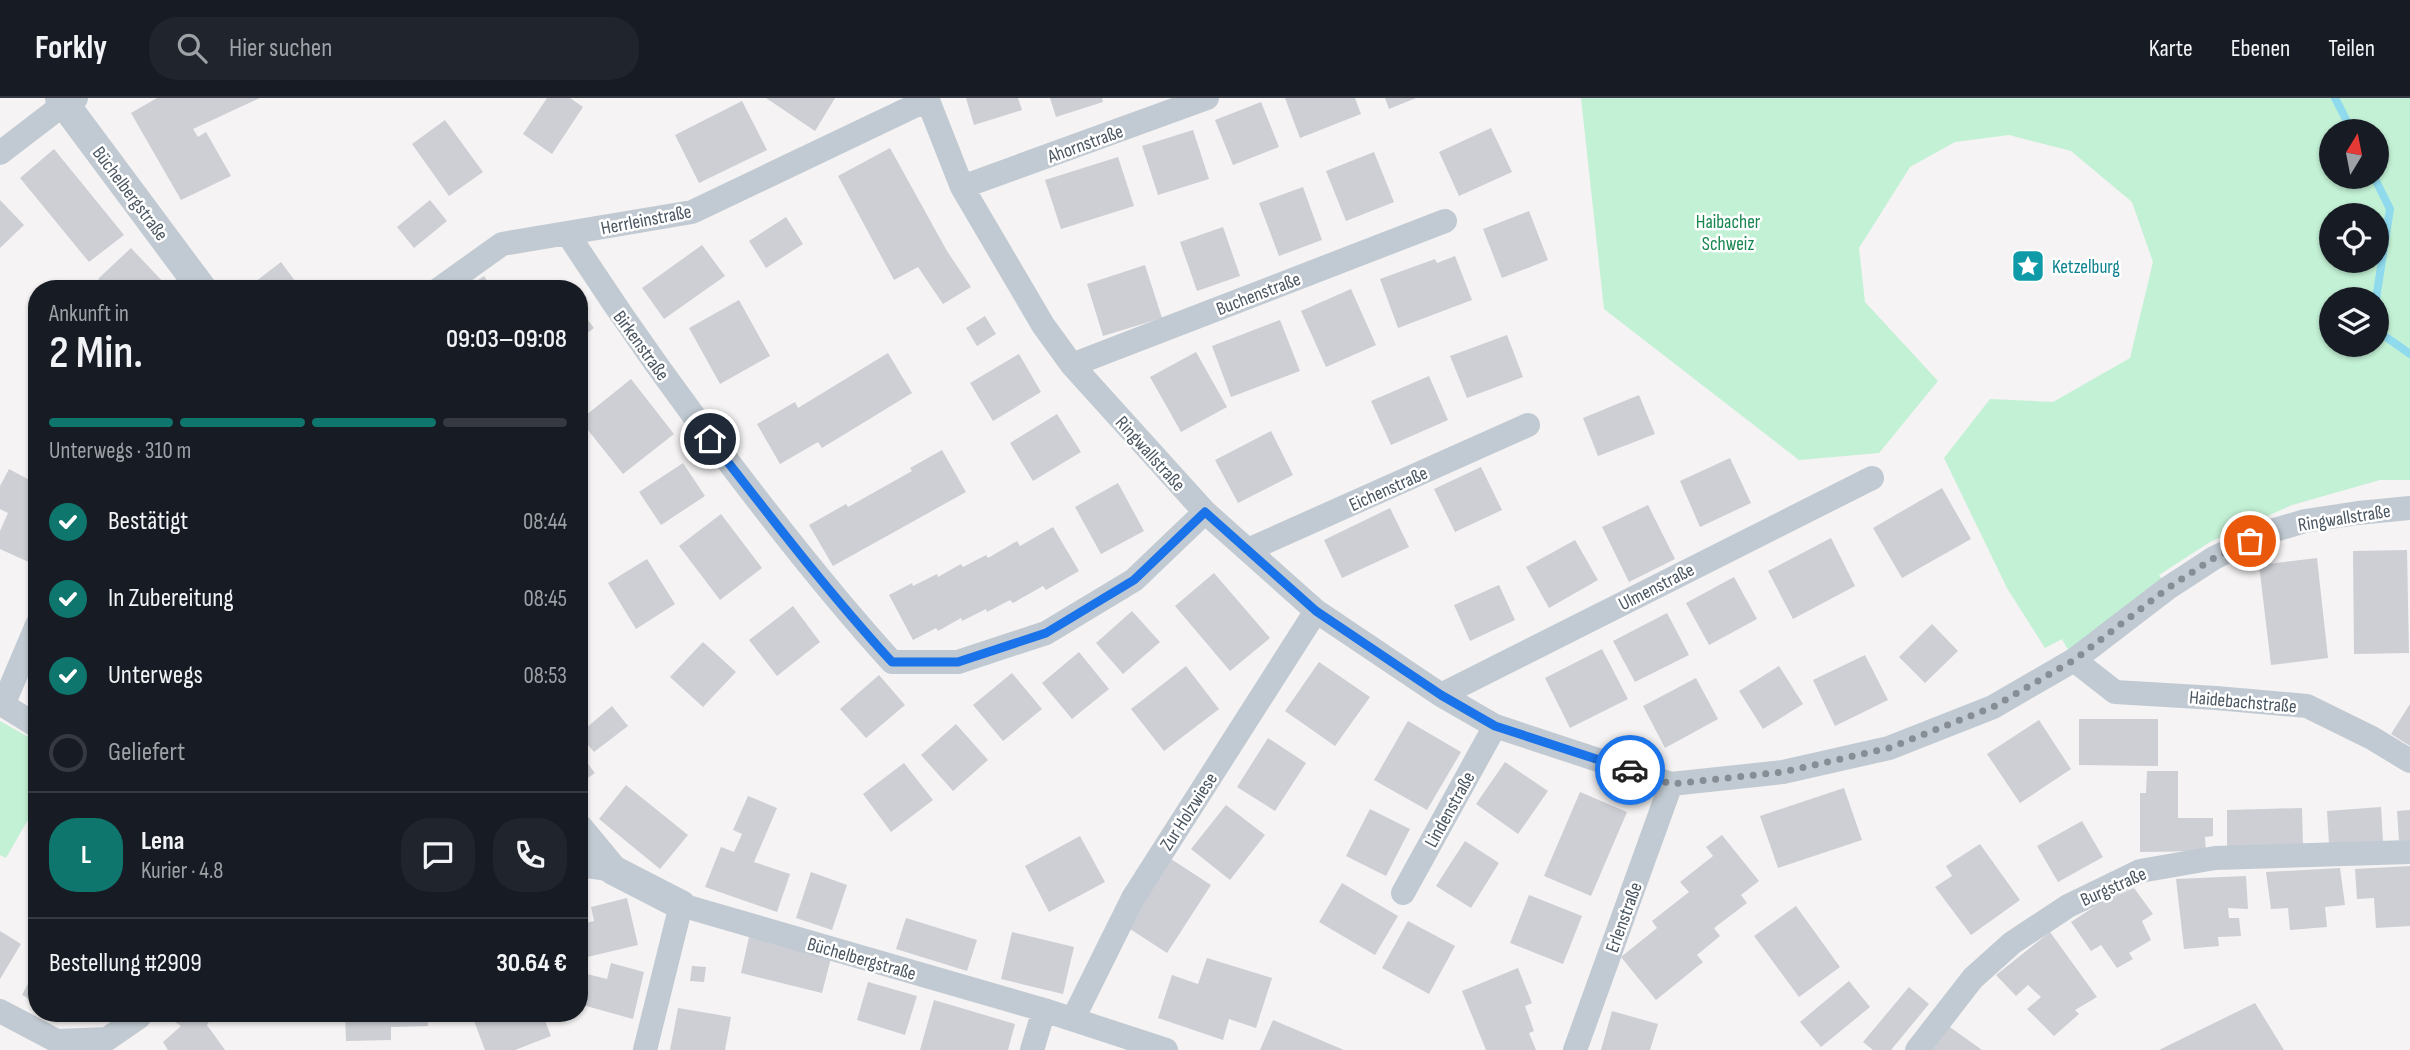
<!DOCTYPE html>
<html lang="de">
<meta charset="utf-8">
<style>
:root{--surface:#171b24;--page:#20242c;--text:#f1f3f6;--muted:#9ea1a6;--line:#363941;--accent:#0f766e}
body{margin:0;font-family:"Sofia Sans Condensed",sans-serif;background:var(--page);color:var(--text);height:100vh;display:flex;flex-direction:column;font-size:26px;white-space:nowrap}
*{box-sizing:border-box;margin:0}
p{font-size:23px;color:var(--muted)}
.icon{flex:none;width:38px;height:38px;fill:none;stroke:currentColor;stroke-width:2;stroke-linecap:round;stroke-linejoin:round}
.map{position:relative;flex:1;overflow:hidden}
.drawer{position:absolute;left:28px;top:182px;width:560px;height:742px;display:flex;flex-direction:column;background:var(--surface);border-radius:28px;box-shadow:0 2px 5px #0004}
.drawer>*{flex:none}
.needle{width:46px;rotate:10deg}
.buttons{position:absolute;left:2319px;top:21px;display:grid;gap:14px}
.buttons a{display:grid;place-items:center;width:70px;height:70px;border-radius:50%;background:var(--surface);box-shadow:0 2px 5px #0004;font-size:35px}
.pin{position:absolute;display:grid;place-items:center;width:60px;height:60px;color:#fff;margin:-30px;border:4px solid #fff;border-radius:50%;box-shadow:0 2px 7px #0007}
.courier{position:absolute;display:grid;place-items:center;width:70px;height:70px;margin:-35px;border:5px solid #1a73e8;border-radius:50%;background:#fff;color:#222;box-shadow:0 2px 9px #0007}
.headline em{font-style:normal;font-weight:600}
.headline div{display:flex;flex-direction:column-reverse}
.headline{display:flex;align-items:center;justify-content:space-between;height:119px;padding:0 21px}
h1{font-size:46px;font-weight:600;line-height:52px}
.bar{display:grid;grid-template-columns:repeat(4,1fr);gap:10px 7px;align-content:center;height:84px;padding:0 21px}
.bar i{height:9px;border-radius:5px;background:var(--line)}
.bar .active{background:var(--accent)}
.bar p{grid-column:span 4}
.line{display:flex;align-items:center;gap:18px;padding:0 21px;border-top:2px solid var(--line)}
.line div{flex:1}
.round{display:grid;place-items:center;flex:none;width:74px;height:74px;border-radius:28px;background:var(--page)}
ol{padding:0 21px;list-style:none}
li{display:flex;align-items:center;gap:21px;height:77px}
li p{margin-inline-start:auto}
li .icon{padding:7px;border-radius:50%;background:var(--accent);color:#fff;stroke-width:4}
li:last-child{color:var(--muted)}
li i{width:38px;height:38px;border:4px solid var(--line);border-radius:50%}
header{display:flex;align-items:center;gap:42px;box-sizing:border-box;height:98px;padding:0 35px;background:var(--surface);border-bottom:2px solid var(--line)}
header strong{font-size:33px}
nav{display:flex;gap:38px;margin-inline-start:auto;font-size:24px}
.search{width:490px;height:63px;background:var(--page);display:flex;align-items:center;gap:18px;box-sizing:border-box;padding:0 24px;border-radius:28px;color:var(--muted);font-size:26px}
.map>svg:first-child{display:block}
.green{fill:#c3f1d5;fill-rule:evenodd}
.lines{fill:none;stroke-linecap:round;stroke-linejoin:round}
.stream{stroke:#90daee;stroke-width:8}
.building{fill:#cdcfd5}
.minor{stroke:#c1cad2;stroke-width:24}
.tertiary{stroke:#c1cad2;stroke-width:30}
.done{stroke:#868d94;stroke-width:7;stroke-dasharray:0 12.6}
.route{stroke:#1a73e8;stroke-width:9}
.labels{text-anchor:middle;stroke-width:5;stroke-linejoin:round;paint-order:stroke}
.street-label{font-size:19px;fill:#4a5661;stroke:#fff}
.park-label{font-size:19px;fill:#17864f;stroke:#fff}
.culture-label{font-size:19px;fill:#0d838f;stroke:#fff;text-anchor:start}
</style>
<header>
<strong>Forkly</strong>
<div class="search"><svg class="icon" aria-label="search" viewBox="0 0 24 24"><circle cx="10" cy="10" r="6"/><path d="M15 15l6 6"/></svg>Hier suchen</div>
<nav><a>Karte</a><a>Ebenen</a><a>Teilen</a></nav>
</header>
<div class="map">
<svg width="2410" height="952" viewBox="0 0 2410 952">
<rect width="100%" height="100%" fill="#f5f3f3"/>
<path class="green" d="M1581,0H2410V382H2380L2292,407L2210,444L2159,477L2168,490L2074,562L2062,541L2045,550L2007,490L1944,360L1990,301L2053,304L2130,260L2153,164L2132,104L2071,53L2009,37L1955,44L1910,69L1859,150L1865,204L1938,283L1879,355L1799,362L1604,211ZM2331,33H2376V79H2331ZM2331,117H2376V163H2331ZM2331,201H2376V247H2331Z
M0,623L37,644V706L6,760L0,757Z"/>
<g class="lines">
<path class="stream" d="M2335,0L2352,33
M2374,79L2390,111L2376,201
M2376,232L2410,256"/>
</g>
<path class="building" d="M157,0H260L193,31L198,39L206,34L231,78L181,102L131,15Z
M547,0H570L583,9L552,56L523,36Z
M766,0H835L815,33Z
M966,0H1018L1022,12L974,27Z
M1050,0H1102L1103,4L1056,19Z
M1285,0H1355L1361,16L1300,40Z
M1385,0H1416L1389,11Z
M742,3L767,52L699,85L675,37Z
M1261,4L1279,49L1233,67L1215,22Z
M445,22L483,74L449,98L412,46Z
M1491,30L1512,74L1459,98L1439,54Z
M1193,32L1209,81L1158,97L1142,48Z
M890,50L947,153L971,189L943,206L918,169L894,182L838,78Z
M54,51L124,137L89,164L20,80Z
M1374,54L1394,104L1346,123L1326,73Z
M1118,59L1134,108L1061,131L1045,82Z
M1303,89L1322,142L1279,158L1259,105Z
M0,102L24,127L0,150Z
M430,102L447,123L414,150L397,129Z
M1529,113L1548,162L1502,180L1483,131Z
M786,119L803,146L766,170L749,143Z
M1223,129L1240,178L1197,193L1180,144Z
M702,147L725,178L664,221L642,190Z
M131,150L167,188L163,191H108L98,181Z
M1455,158L1472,202L1398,230L1380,181L1435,161L1437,165Z
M281,164L301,191H246Z
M1145,167L1162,220L1103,238L1087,186Z
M484,178L493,191H465Z
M1351,191L1376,247L1326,269L1301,213Z
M739,202L770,258L720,286L689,230Z
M579,211L594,230L579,241Z
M985,218L996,236L977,248L966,230Z
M1280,222L1300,273L1231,299L1212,248Z
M1507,237L1523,279L1467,300L1450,258Z
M1196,254L1227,309L1181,334L1150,279Z
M888,255L912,295L822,350L818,344L780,366L757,326L795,304L798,310Z
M1019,256L1041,294L993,323L970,285Z
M1429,278L1448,322L1391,347L1371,303Z
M631,281L674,336L623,376L580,322Z
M1639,297L1655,336L1598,358L1583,320Z
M1057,316L1081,354L1033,383L1010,345Z
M1271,333L1293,377L1238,405L1215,362Z
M942,352L966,394L833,468L809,427L846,406L848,409L912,373L910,370Z
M1730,360L1751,405L1700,429L1680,383Z
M683,365L705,398L661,427L639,394Z
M1481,369L1502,412L1455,434L1434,391Z
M9,371L37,386V458L33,466L0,451V433L8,415L0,411V388Z
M1118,385L1144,433L1101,456L1075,409Z
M1942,390L1971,441L1902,480L1873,430Z
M1648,407L1675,461L1629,484L1602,429Z
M1390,410L1409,449L1342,480L1324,442Z
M721,416L762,470L720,502L679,448Z
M1053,429L1079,473L1046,492L1043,488L1013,505L1010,502L987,514L986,511L962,523L961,520L938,533L936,530L913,542L889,497L912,485L913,488L937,476L938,479L961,466L963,469L986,457L988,460L1017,443L1020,448Z
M1831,440L1855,488L1793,521L1768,473Z
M1575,442L1598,482L1549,510L1526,469Z
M2407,452L2409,555L2354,556L2353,453Z
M2317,460L2328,560L2271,567L2259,467Z
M647,461L675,506L636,531L608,485Z
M1214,475L1270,540L1230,573L1175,508Z
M1734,479L1757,521L1709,547L1686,505Z
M1499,487L1515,522L1470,543L1454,507Z
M793,508L820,544L777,578L749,542Z
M1132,513L1160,544L1123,576L1096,545Z
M1667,515L1689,557L1635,584L1613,543Z
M1932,526L1958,553L1925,585L1899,559Z
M703,544L736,574L703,609L670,579Z
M1602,551L1628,601L1570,630L1545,580Z
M1079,554L1109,591L1072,621L1042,585Z
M1865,557L1888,602L1835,628L1813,582Z
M1319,564L1370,599L1335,648L1285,613Z
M1186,568L1219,611L1164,653L1131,611Z
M1779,568L1803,606L1763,631L1739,593Z
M1012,575L1042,611L1003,643L973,607Z
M879,577L905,607L866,640L840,611Z
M1696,580L1718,621L1665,650L1643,608Z
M2410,606V648L2391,636Z
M612,608L628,628L594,654L579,636Z
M2079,621H2158V668L2079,667Z
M2039,622L2071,671L2020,705L1987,656Z
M1408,623L1461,654L1427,712L1374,682Z
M956,626L988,662L953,693L921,657Z
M1268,640L1306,665L1275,713L1237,689Z
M579,654L595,675L579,686Z
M1505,664L1548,693L1518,736L1476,706Z
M904,665L933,702L891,734L863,696Z
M2147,673H2178V720H2213V738L2205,739L2206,753L2140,754V695H2146Z
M626,687L688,737L660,771L599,721Z
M1844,690L1862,742L1778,770L1760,718Z
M1580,694L1627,714L1591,798L1544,778Z
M748,698L777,710L754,764L790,776L777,814L705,789L721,749L734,754L742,736L733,732Z
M1226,707L1265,737L1230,782L1191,751Z
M2381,709L2383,743L2329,746L2327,713Z
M2302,710L2303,748L2227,750V712Z
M1370,711L1410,731L1386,778L1346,758Z
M2410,712V742L2399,743L2397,713Z
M2082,723L2103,759L2058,784L2037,748Z
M1722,737L1759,783L1741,797L1747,805L1714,830L1720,838L1697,857L1703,864L1656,902L1621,859L1657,830L1652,823L1689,794L1680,784L1713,758L1706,749Z
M1080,738L1105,784L1049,814L1025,768Z
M1465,743L1499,765L1471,810L1436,788Z
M1980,746L2020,802L1971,837L1935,789L1952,778L1946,768Z
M1171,761L1211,787L1167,855L1127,829Z
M2410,768V828L2376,830L2374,800L2357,801L2355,771Z
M2340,770L2345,807L2325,809L2327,829L2290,832L2288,810L2271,811L2266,774Z
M811,774L847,787L832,832L796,820Z
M2246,778L2248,811L2228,810L2229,820H2239L2241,838L2218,839L2219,848L2184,851L2176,781Z
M1342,785L1398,818L1375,857L1319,824Z
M2134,790L2153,816L2142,823L2151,842L2129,855L2133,861L2117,870L2101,847L2091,853L2071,824L2097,807Z
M1529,797L1582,818L1563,866L1510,845Z
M627,800L638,847L583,860L579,845V827L594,823L591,809Z
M1796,808L1840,869L1799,899L1754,838Z
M906,820L977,842L967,873L896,851Z
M1408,823L1455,848L1429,896L1382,870Z
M0,833L21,846L0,881Z
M1012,834L1074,849L1063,896L1001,881Z
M2050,834L2097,899L2075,912L2079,916L2054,938L2027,911L2041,899L2028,887L2016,898L1996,877Z
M749,839L831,860L822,895L741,875Z
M1207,860L1272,880L1256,930L1229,921L1223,942L1158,920L1172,877L1198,886Z
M611,865L644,874L633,921L579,906V874L607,881Z
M692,868L706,869L704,884L690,883Z
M37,869V905L22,897Z
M1518,870L1532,905L1525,908L1534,933L1529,935L1536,952H1486L1462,893Z
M1849,883L1870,909L1821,949L1800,924Z
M868,884L917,898L905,937L857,922Z
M1909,889L1929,906L1891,952H1873L1863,944Z
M934,902L1015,926L1008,952H920Z
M2255,905L2284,952H2159Z
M678,910L731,919L725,952H670Z
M1612,913L1658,926L1650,952H1601Z
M162,915H214L207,927L225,952H168L163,944L181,928Z
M345,915H427L428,928L391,929V942L346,943Z
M471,915H542L551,938L515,952H485Z
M1273,922L1344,952H1260Z
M1947,927L1982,952H1928Z"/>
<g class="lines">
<path class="minor" d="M927,0L962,89L1043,227L1072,267L1205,414L1316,513L1441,597L1495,628L1671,686L1783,674L1889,650L1993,609L2074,562L2168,490L2214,460L2268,434L2305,423L2358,415L2410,410
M0,55L64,6L76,0
M962,89L1207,0
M568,136C622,220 679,300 740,379C789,443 838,505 892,564H958L1046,535L1134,482L1205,414
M439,191L502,146L692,114L927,2
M1072,267L1445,123
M1248,452L1528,327
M2074,562L2115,594L2216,600L2307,608L2372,640L2410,663
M1441,597L1872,380
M0,605L37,628
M3,607L37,527
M579,767L613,772
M1403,795L1495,628
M0,913L57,943L107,941L139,919L142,915
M1073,921L1133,800L1316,513
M645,952L681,807L1044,912L1166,952
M1032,952L1044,912
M1575,952L1671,686
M1917,952L1973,880L2012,845L2068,808L2140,773L2215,760L2410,754"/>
<path class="tertiary" d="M60,0L202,191
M579,731L613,772L681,807"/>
</g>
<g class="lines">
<path class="done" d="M1630,672L1671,686L1783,674L1889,650L1993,609L2074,562L2168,490L2214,460L2250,443"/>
<path class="route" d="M710,341C769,417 827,493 892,564H958L1046,535L1134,482L1205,414L1316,513L1441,597L1495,628L1630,672"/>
</g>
<defs>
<symbol id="sight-square" viewBox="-11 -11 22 22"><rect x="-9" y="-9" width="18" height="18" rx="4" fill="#0f9aa8" stroke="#fff"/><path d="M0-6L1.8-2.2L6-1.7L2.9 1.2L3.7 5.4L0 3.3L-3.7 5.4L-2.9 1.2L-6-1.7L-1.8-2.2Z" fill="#fff"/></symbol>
</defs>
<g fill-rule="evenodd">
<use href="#sight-square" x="2009" y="149" width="38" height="38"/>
</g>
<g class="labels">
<g class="street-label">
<text transform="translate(1085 45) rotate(-20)" y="7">Ahornstraße</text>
<text transform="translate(131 95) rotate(53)" y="7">Büchelbergstraße</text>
<text transform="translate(646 121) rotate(-11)" y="7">Herrleinstraße</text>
<text transform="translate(1258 195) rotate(-21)" y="7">Buchenstraße</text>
<text transform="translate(642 247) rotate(54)" y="7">Birkenstraße</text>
<text transform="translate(1151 355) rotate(48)" y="7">Ringwallstraße</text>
<text transform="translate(1388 390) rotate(-24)" y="7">Eichenstraße</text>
<text transform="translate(2344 419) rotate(-9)" y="7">Ringwallstraße</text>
<text transform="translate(1656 488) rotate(-27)" y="7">Ulmenstraße</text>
<text transform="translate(2243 603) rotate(5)" y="7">Haidebachstraße</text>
<text transform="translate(1449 711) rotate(-61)" y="7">Lindenstraße</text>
<text transform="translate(1188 713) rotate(-57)" y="7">Zur Holzwiese</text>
<text transform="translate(2113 788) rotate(-24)" y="7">Burgstraße</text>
<text transform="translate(1623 819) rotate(-70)" y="7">Erlenstraße</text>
<text transform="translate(862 860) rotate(16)" y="7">Büchelbergstraße</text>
</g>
<g class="park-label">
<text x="1728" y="130">Haibacher<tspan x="1728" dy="22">Schweiz</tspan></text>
</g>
<g class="culture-label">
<text x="2052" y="175">Ketzelburg</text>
</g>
</g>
</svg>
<div class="buttons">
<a><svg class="needle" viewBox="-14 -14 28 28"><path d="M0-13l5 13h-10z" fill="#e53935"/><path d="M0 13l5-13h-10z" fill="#9ea1a6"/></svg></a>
<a><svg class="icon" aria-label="locate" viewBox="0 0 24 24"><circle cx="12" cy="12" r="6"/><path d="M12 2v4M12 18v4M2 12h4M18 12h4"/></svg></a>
<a><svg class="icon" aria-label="layers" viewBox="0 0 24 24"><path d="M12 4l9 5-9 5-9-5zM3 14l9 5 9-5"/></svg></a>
</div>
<div class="pin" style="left:2250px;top:443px;background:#ea580c"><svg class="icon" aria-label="bag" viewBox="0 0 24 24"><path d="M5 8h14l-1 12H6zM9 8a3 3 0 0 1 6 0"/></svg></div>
<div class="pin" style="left:710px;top:341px;background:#1f2937"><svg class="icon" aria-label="home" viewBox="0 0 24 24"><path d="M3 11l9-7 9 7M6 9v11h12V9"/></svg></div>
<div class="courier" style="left:1630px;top:672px"><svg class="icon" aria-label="car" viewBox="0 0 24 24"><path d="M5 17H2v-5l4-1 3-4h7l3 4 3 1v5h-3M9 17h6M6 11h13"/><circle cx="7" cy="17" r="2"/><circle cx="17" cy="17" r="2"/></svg></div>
<section class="drawer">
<div class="headline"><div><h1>2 Min.</h1><p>Ankunft in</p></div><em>09:03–09:08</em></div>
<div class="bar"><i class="active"></i><i class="active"></i><i class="active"></i><i></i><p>Unterwegs · 310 m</p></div>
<ol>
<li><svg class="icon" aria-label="check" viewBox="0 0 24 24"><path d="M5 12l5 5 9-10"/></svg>Bestätigt<p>08:44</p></li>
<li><svg class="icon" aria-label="check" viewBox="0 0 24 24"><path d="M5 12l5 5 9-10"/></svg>In Zubereitung<p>08:45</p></li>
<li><svg class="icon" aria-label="check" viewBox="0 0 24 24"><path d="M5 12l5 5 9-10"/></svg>Unterwegs<p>08:53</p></li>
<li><i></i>Geliefert</li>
</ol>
<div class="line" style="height:126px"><b class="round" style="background:var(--accent);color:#fff">L</b><div><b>Lena</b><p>Kurier · 4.8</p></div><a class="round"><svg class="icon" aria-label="chat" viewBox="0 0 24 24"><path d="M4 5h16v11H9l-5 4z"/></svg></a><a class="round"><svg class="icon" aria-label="phone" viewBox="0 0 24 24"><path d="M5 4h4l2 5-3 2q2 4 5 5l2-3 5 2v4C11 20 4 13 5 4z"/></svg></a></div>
<div class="line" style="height:91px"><div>Bestellung #2909</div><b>30.64 €</b></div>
</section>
</div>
